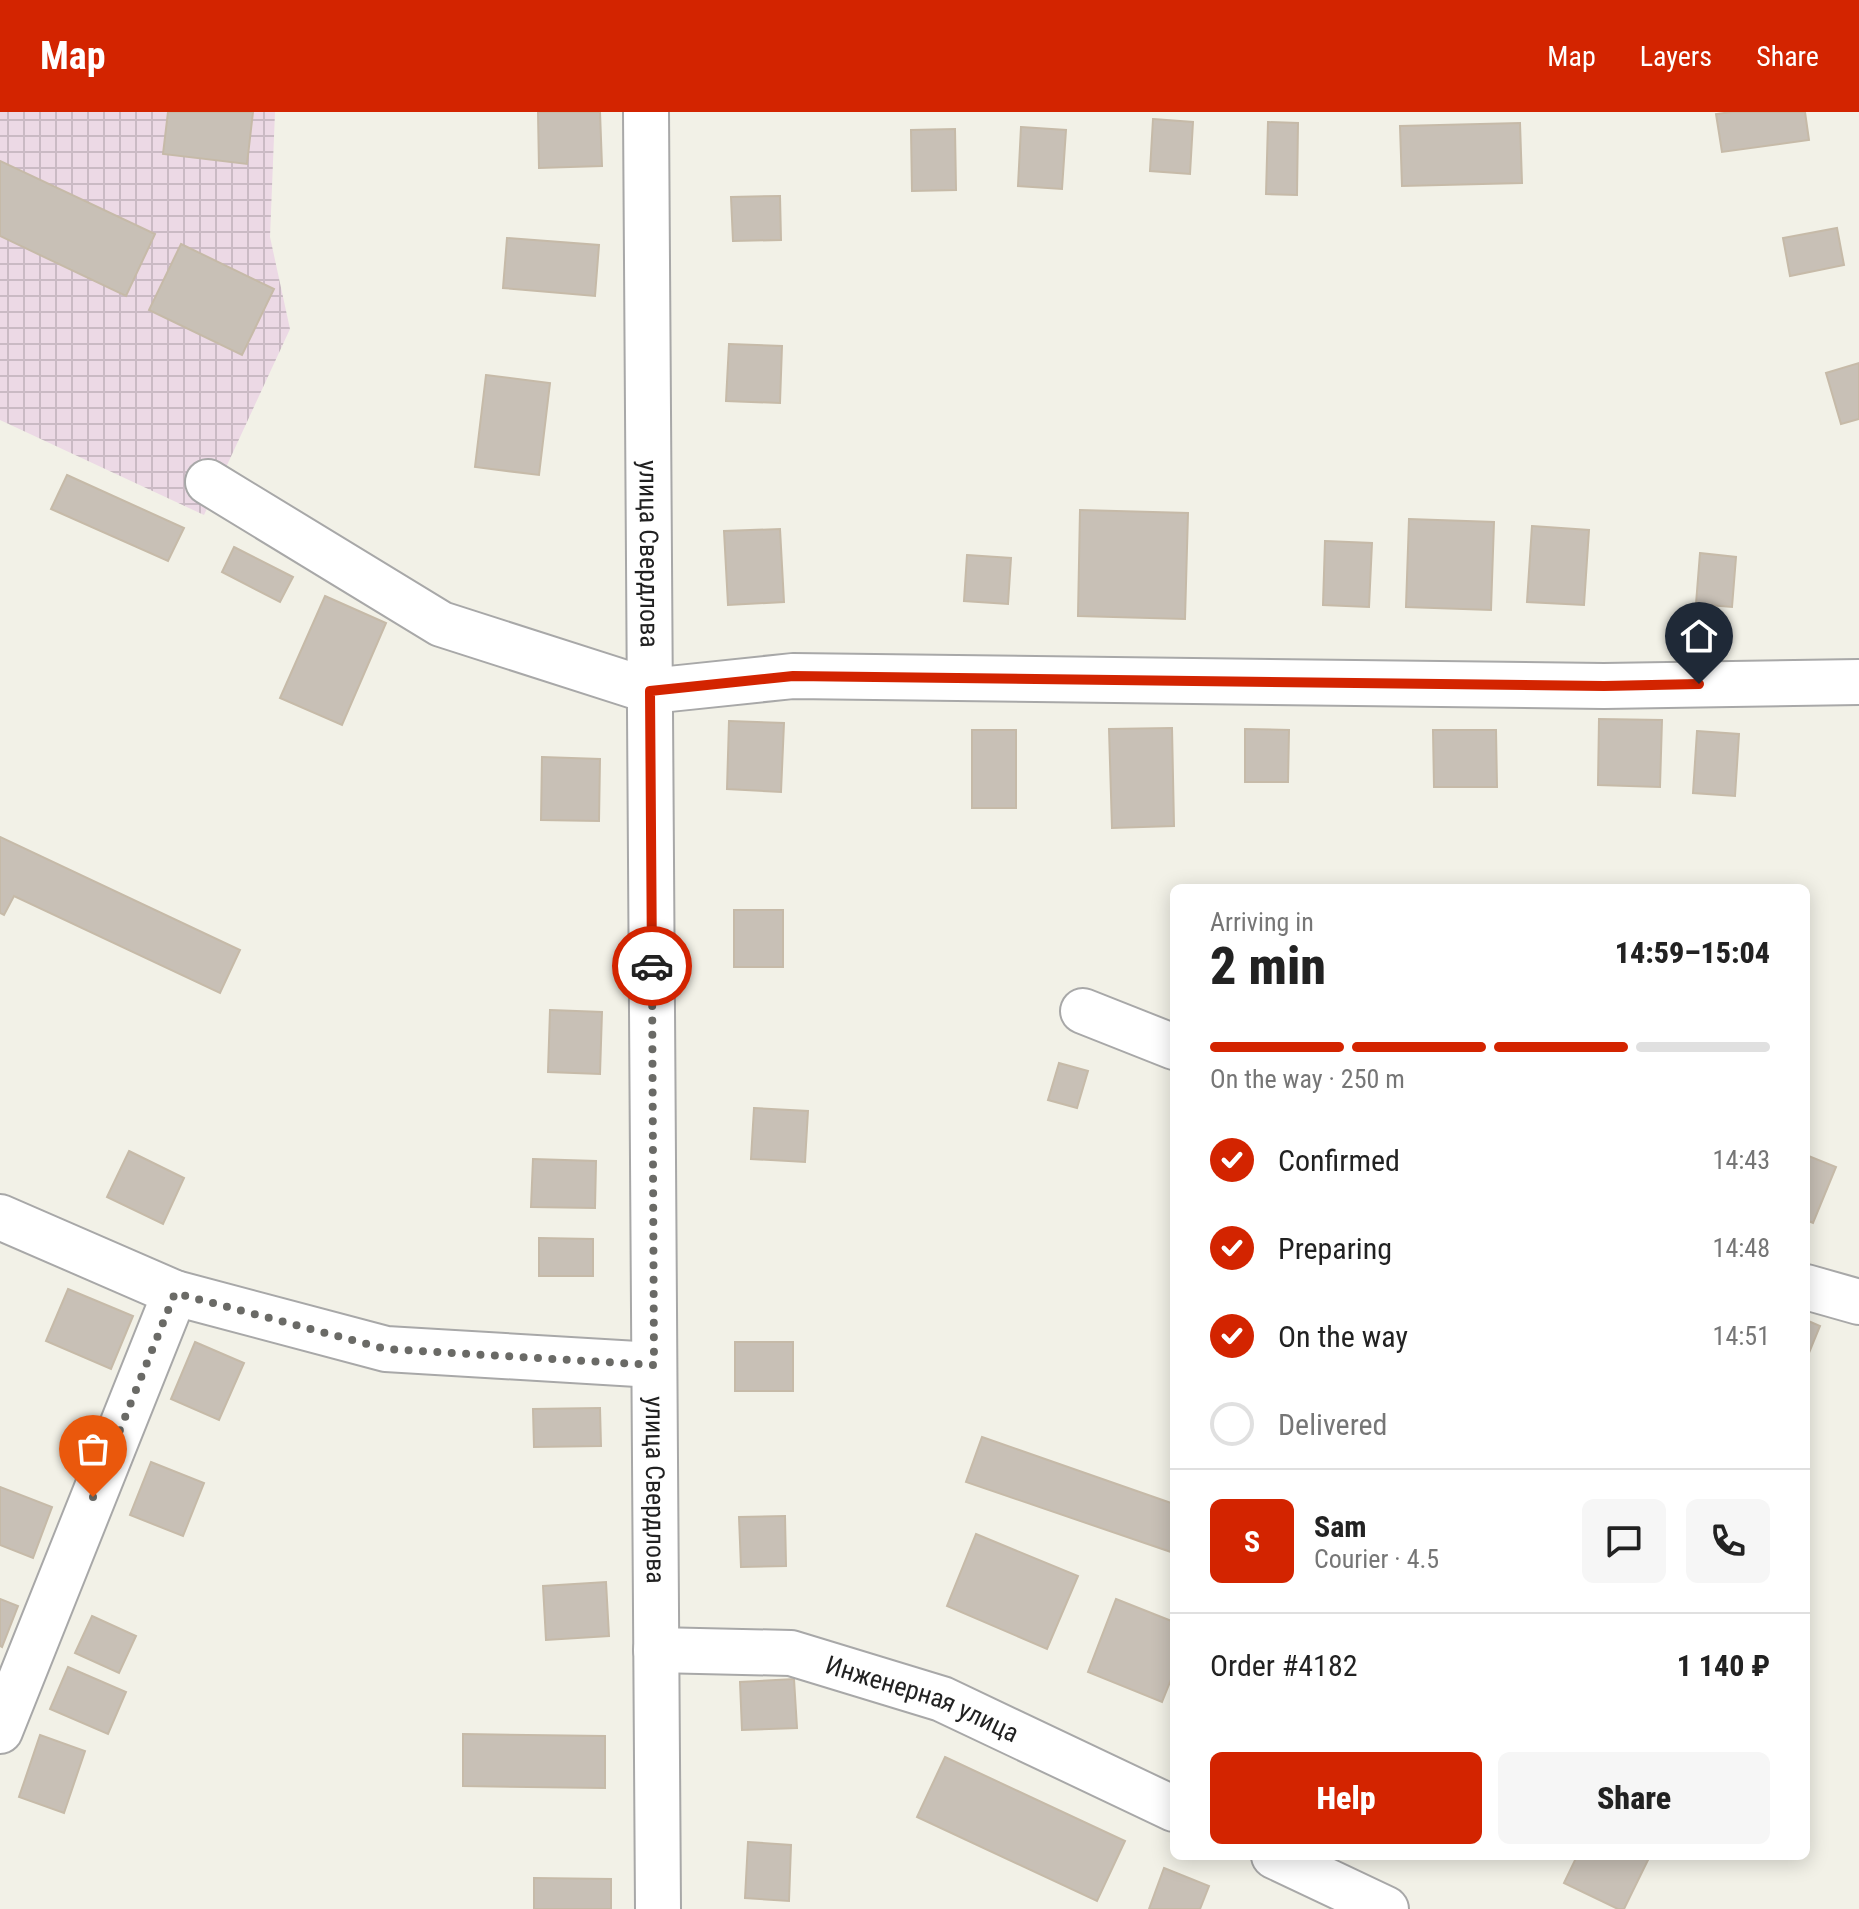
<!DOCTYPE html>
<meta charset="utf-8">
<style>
:root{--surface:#fff;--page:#f6f6f6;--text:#222;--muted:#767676;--line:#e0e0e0;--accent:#d32400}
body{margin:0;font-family:"Roboto Condensed",sans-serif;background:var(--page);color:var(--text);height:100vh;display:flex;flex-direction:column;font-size:30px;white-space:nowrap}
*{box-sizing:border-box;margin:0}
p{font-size:26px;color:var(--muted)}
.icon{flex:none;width:44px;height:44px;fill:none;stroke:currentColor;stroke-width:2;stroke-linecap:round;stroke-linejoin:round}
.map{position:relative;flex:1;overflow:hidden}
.side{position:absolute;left:1170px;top:772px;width:640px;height:976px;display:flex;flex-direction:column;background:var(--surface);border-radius:12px;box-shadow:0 4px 20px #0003}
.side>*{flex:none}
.pin{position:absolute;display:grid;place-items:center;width:68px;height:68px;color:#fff;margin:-82px -34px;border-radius:50% 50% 50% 0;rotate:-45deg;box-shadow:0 0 8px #0007}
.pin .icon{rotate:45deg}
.courier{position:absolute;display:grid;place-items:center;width:80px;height:80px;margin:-40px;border:6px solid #d32400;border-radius:50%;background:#fff;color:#222;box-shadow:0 2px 10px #0007}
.overview em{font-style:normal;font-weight:800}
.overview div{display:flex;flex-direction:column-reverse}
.overview{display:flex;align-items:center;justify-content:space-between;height:136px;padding:0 40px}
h1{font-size:52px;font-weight:800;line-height:60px}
.bar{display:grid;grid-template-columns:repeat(4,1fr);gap:12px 8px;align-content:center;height:96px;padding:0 40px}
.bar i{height:10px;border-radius:6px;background:var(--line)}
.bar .on{background:var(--accent)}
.bar p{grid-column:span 4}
.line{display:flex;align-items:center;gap:20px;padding:0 40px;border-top:2px solid var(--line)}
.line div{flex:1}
.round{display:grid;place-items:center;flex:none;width:84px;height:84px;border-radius:12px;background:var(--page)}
ol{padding:0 40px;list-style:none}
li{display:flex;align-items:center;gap:24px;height:88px}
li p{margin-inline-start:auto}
li .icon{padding:8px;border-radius:50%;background:var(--accent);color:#fff;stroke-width:4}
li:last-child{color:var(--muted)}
li i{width:44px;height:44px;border:4px solid var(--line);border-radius:50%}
.primary-button{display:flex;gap:16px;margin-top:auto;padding:16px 40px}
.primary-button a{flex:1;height:92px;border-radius:12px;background:var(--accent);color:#fff;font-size:32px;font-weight:800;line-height:92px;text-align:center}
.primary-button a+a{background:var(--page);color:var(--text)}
header{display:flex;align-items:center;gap:48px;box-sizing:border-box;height:112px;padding:0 40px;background:var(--accent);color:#fff}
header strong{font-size:38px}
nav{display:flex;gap:44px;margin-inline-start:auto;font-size:28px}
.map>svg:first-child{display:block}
.industrial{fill:url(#industrial-grid)}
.building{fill:#c8c0b6;stroke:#c6baa8;stroke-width:2}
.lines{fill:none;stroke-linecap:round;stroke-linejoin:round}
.minor-casing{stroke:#a8a8a8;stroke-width:48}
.minor{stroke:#fff;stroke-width:44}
.done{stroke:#6a6a66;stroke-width:8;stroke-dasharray:0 14.4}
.route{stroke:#d32400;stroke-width:10}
.labels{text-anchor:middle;stroke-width:8;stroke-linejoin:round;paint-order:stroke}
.street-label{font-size:26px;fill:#212121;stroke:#fff}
</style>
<header>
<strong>Map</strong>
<nav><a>Map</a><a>Layers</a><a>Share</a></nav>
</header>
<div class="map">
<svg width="1859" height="1797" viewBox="0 0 1859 1797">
<defs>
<pattern id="industrial-grid" width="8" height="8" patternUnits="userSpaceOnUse" patternTransform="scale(2)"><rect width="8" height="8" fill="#ecd9e5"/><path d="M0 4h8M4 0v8" fill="none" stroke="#cabac4"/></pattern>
</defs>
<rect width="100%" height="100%" fill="#f2f1e7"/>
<path class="industrial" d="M0,0H275L270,125L290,217L204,403L0,308Z"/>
<path class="building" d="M168,0H253L247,52L163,42Z
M538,0H600L602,54L539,56Z
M1732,0H1805L1809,28L1722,40L1716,2Z
M1153,7L1193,10L1190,62L1150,59Z
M1268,10L1298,11L1297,83L1266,82Z
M1520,11L1522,71L1402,74L1400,14Z
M1021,15L1066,18L1062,77L1018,74Z
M955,17L956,78L912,79L911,18Z
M0,49L155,122L126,184L0,124Z
M780,84L781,128L733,129L731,85Z
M1837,116L1844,153L1790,164L1783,126Z
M507,126L599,133L595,184L503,176Z
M181,132L274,177L242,243L149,198Z
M729,232L782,234L780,291L726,289Z
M1859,251V307L1841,312L1826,261Z
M486,263L550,271L539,363L475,355Z
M67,363L184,416L168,449L51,397Z
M1080,398L1188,401L1185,507L1078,504Z
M1409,407L1494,410L1491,498L1406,495Z
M1532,414L1589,418L1584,493L1527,490Z
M780,417L784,490L728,493L724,419Z
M1325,429L1372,431L1369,495L1323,493Z
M234,435L293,465L280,490L222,460Z
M1700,441L1736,445L1732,495L1696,492Z
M967,443L1011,446L1008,492L964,489Z
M325,484L386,511L342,613L280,586Z
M1599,607L1662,608L1660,675L1598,673Z
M729,609L784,611L781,680L727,677Z
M1172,616L1174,714L1112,716L1109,617Z
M1245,617L1289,618L1288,670H1245Z
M972,618H1016V696H972Z
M1433,618H1496L1497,675H1434Z
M1697,619L1739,622L1735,684L1693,681Z
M542,645L600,647L599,709L541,708Z
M0,725L240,838L220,881L14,784L4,803L0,801Z
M734,798H783V855H734Z
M550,898L602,900L600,962L548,960Z
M1059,951L1088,959L1077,996L1048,988Z
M754,996L808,999L805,1050L751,1047Z
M129,1039L184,1066L163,1112L107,1085Z
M1806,1043L1836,1055L1813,1111L1806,1108Z
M533,1047L596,1049L595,1096L531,1095Z
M539,1126L593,1127V1164H539Z
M68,1177L133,1204L111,1257L46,1229Z
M1806,1208L1820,1214L1806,1248Z
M195,1230L244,1251L219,1308L171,1287Z
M735,1230H793V1279H735Z
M600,1296L601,1334L534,1335L533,1297Z
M982,1325L1174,1392V1441L966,1370Z
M151,1350L204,1371L183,1424L130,1403Z
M0,1375L52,1395L33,1446L0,1433Z
M785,1404L786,1454L741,1455L739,1405Z
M976,1422L1078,1464L1047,1537L947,1494Z
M606,1470L609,1524L546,1528L543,1474Z
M0,1487L18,1494L2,1535L0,1534Z
M1116,1487L1174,1510V1560L1162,1590L1088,1560Z
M92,1504L136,1524L119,1561L75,1541Z
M68,1555L126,1580L108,1622L50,1597Z
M794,1567L797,1616L742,1618L740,1570Z
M463,1622L605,1624V1676L463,1674Z
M40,1623L85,1639L64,1701L19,1685Z
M945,1645L1125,1729L1097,1789L917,1705Z
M748,1730L791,1733L789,1789L745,1786Z
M1577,1744H1640L1648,1748L1624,1797H1618L1564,1771Z
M1164,1756L1209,1774L1200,1797H1149Z
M534,1766L611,1767V1797H534Z"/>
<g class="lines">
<defs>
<g id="minor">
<path id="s1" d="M646,0L658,1797"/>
<path d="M208,370L441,512L650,579L793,564L1604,574L1859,570"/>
<path d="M1083,899L1174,935"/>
<path d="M0,1105L175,1181L386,1237L654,1253"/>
<path d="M1806,1175L1859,1190"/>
<path id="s2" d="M656,1538L791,1541L942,1587L1174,1697"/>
<path d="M0,1619L175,1181"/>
<path d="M1274,1744L1386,1797"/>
</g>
</defs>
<use href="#minor" class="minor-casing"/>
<use href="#minor" class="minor"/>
</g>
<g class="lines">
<path class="done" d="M93,1385L175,1181L386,1237L654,1253L652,854"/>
<path class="route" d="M652,854L650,579L793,564L1604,574L1699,572"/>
</g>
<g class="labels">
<g class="street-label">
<text dy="9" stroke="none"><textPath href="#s1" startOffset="442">улица Свердлова</textPath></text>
<text dy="9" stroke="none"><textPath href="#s1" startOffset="1378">улица Свердлова</textPath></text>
<text dy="9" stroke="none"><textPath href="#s2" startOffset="274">Инженерная улица</textPath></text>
</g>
</g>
</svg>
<div class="pin" style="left:93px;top:1385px;background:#ea580c"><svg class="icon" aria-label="bag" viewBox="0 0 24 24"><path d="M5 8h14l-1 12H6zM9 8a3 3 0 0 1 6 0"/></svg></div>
<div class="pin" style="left:1699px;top:572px;background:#1f2937"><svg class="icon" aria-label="home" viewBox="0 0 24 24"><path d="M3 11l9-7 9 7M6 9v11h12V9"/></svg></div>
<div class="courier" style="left:652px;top:854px"><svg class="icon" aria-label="car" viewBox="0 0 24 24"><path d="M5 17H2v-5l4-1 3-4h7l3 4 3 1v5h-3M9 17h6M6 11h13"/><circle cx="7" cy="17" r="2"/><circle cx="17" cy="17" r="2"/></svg></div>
<section class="side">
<div class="overview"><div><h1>2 min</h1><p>Arriving in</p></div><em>14:59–15:04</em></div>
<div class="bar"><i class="on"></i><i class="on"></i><i class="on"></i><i></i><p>On the way · 250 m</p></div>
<ol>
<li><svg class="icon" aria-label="check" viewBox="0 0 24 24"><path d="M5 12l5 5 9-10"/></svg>Confirmed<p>14:43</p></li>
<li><svg class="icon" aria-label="check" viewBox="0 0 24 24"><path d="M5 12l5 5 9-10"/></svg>Preparing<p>14:48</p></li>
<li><svg class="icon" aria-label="check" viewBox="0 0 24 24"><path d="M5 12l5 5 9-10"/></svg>On the way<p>14:51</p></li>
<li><i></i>Delivered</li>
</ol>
<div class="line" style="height:144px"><b class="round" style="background:var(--accent);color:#fff">S</b><div><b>Sam</b><p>Courier · 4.5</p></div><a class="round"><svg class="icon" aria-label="chat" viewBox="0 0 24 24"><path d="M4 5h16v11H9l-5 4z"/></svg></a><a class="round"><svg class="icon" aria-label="phone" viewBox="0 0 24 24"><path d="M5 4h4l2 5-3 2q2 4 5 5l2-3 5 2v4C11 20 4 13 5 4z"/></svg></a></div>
<div class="line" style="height:104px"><div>Order #4182</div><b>1 140 ₽</b></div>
<div class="primary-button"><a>Help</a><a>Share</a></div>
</section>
</div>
